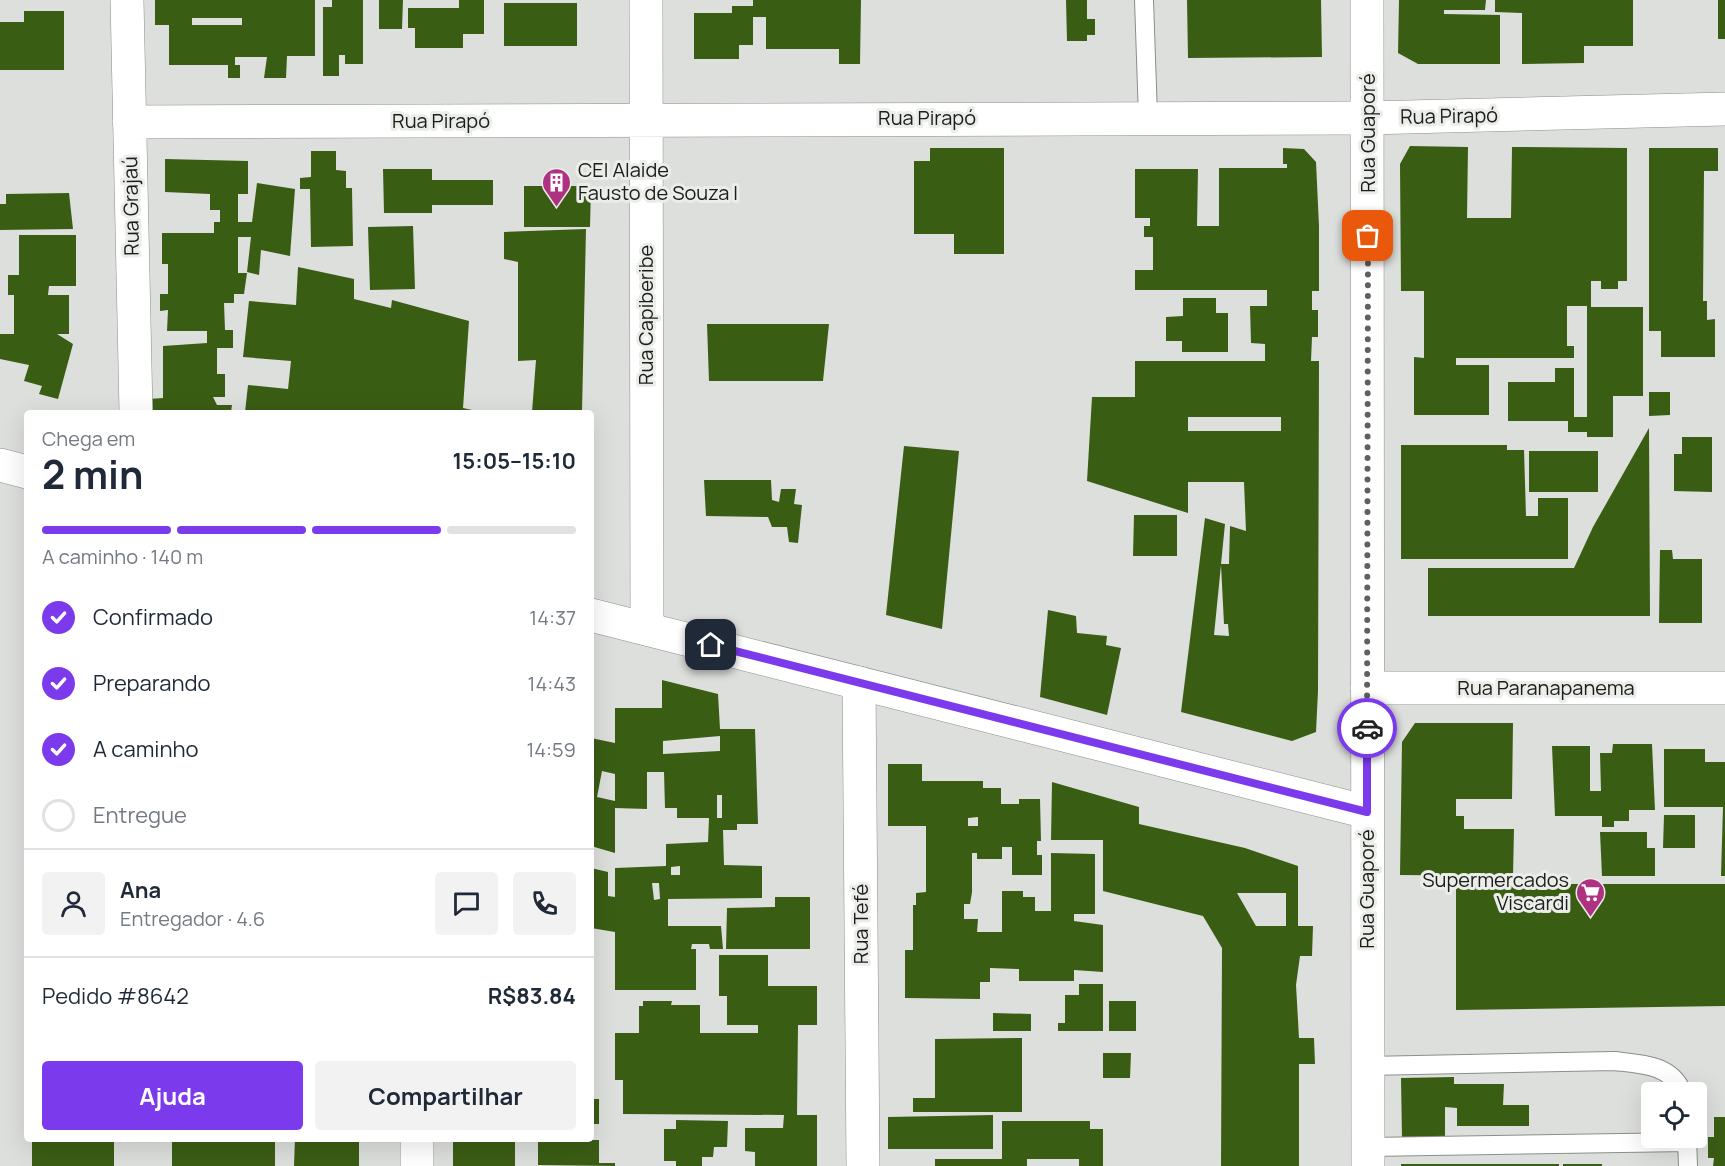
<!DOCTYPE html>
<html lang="pt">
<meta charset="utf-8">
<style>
:root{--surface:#fff;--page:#f2f2f3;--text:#1f2937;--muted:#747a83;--line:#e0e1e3;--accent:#7c3aed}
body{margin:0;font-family:Manrope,sans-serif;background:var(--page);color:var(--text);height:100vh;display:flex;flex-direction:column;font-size:22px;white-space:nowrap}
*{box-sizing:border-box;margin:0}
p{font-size:20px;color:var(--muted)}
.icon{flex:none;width:33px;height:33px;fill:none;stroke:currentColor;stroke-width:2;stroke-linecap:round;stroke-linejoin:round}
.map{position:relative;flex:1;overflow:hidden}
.panel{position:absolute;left:24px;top:410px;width:570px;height:732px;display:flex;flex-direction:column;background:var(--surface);border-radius:6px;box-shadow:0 6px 24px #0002}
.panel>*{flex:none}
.buttons{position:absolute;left:1641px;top:1082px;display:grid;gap:12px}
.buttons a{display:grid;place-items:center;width:66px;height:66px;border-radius:6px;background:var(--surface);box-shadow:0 6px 24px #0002;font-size:30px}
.pin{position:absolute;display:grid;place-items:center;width:51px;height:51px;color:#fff;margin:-26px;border-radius:12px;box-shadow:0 3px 9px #0006}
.courier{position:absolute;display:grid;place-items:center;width:60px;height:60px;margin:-30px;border:4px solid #7c3aed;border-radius:50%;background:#fff;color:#222;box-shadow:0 2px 8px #0007}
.headline em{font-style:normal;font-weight:700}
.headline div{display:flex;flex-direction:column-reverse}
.headline{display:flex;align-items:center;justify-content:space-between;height:102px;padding:0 18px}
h1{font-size:39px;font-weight:700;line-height:45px}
.bar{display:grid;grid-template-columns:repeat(4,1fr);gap:9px 6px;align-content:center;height:72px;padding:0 18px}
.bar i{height:8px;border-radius:4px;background:var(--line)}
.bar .on{background:var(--accent)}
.bar p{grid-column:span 4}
.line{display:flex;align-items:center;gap:15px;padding:0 18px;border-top:2px solid var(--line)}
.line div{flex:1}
.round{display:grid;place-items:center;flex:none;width:63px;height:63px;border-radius:6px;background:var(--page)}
ol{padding:0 18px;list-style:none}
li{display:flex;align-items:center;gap:18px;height:66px}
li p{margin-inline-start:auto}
li .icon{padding:6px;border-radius:50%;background:var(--accent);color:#fff;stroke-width:4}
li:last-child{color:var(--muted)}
li i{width:33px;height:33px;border:3px solid var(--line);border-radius:50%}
.action{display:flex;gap:12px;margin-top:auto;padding:12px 18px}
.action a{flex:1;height:69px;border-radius:6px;background:var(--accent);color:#fff;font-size:24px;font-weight:700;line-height:69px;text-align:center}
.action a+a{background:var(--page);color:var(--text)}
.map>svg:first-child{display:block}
.building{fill:#3a5d14;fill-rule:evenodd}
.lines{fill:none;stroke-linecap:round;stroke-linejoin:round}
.lane-casing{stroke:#8c8e8b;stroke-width:20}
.street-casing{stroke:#8c8e8b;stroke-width:34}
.secondary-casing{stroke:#8c8e8b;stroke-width:34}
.lane{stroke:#fff;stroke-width:18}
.street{stroke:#fff;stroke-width:33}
.secondary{stroke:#fff;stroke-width:33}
.done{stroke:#5f605f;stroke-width:6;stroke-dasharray:0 10.8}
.route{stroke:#7c3aed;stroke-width:8}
.labels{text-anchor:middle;stroke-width:6;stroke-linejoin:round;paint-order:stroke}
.street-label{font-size:20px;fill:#1b1c1b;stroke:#ebede9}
.poi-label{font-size:20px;fill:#1b1c1b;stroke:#ebede9;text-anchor:start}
</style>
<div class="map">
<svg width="1725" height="1166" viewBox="0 0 1725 1166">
<rect width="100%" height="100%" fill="#dddfdc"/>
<path class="building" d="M155,0H315V56H287L286,78H264L267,57H235V65H240V78H228V65H169V25H155ZM192,18H242V25H192Z
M332,0H363V64H345V55H339V76H323V7H332Z
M379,0H403L402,29H379Z
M459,0H484V34H463V48H415V28H408V8H459Z
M753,0H861L860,64H839V49H766V17H753V45H739V59H694V13H732V6H753Z
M1066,0H1087V19H1095V35H1087V41H1067Z
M1187,0H1321L1322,57L1188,58Z
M1399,0H1486L1485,10H1444V14L1500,15V64H1418L1398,53Z
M1495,0H1633V46H1584V63L1522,64V13L1495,12Z
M1718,0H1725V39H1718Z
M504,3H577V46H504Z
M24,11H64V70H0V22H24Z
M1410,146L1468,147L1467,218H1511L1512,147L1627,148V281H1618V289H1601V281H1591V307H1643V396H1613V437H1587V432H1568V421H1508V382H1555V368H1574V417H1587V306H1567V346H1574V358H1456V365H1489V415H1414V357L1424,358V291H1401L1400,164Z
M930,148H1004V254H954V234H914V161H930Z
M1283,148L1304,149L1316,162L1319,226V291H1312V310H1318V337H1312L1311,361H1319L1318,691L1316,732L1292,741L1181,712L1205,518L1225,524L1221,564H1229L1230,526L1246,531L1244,482H1188V513L1087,481L1092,397H1135V361H1265V344L1251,343L1250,306H1267V290H1135V270H1153V237H1144V226H1150V218H1135V169H1198L1197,226H1219V168H1287V164H1283ZM1188,417H1281V431H1188ZM1221,565L1224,624H1228L1229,636L1214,635Z
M1649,148H1718V171H1704L1703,301H1707V320L1715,319V357H1661V331H1649Z
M311,151H336V170L346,171V188H352L353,246L311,247L310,189H300V178L311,177Z
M165,159L248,161V194H238V222H252L257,183L295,189L290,256L261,250L259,275L247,272L251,237H238V273H247L244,294H234V303H224L225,330H233V348H217V374H225V397H213L217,405H232L231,412H151L149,399L163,398V346L207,343V331H167L168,310L160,311V294H168V264H162V233H214V222H220V210H210V194L165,192Z
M383,169H432V180H493V205H432V213H384Z
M524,186H591L590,227H524Z
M69,193L73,229L0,230V204H6V194Z
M413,226L415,289L370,290L368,227Z
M586,229L582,412H532L536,360L518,361V262L504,259V232Z
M19,235H76V286H49L48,295H69V334H57L73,344L58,399L39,394L42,386L24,381L29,365L0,359V334H14V295H8V275H19Z
M298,267L354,279V299L391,308L392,300L469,321L463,408L481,412H245L248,385L288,389L291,361L243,357L249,301L296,305Z
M1183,298H1216V313H1228V352H1182V341H1166V317L1183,316Z
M707,324H829L823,381H709Z
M1649,392H1670V415L1649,416Z
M1649,428L1650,616H1428V568H1574L1593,527Z
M1682,437H1712V492L1674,491V454H1682Z
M1401,445H1507V450H1524L1526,516H1538V498H1568V559H1401Z
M904,446L959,451L942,629L886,615Z
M1529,451H1598V492H1529Z
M704,480H771L772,500L779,502L781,489H796L794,504L802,505L798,543L789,542L787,527H772L768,517L706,516Z
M1134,515H1177V556H1133Z
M1660,550H1672L1673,559H1702V623H1659Z
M1048,610L1076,616L1077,633L1107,636L1106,645L1121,648L1107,715L1040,697Z
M662,680L718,694L720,729H755L758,824H737V830H723L724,865L762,866V898L668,899V926H721L723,949H710L709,944H692L691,949H696V990H615V932L591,928V868L608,872V896L615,897V868L666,866V844L708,842L709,818H677V808H665L664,772H647V809L615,808V853L591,846V738L615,743V708H662ZM720,736V751L663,754V741ZM602,771L615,774V801L597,797ZM717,795H722V818H717ZM680,866V875H671V867ZM652,883H659L660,899L654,900Z
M1415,723H1513L1512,799H1456V816H1464V829H1514L1513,876L1400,875L1402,742Z
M1613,744H1652L1655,810H1629V821H1614V827H1602V816H1555L1552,746H1590V791H1601L1600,753H1612Z
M1664,749H1705V762H1725V876H1721L1723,807H1664Z
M888,764H922V781H983V788H1001V804H1019V799H1040L1041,841H1037V855H1042V875H1012V847H1002V859H977V853H972V892L970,904H964V919H978L977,932H1002V891H1023V897H1035V911H1051V853L1095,854V914H1074V921L1103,925V972L1074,970V981H1019V969L990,968V982H980V999L905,998V950H913V905H916V893L926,892V826H888ZM978,817V826H968V818Z
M1052,782L1139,807V824L1245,848L1298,866V926H1313L1312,956H1300L1296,985L1299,1038H1314L1315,1064H1299V1166H1221L1222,948L1203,916L1103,891V840H1051ZM1237,893H1286V926H1256Z
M1664,815H1695V848H1663Z
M1600,832H1647V848H1655V876H1602Z
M1456,884H1725V1006L1456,1010Z
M775,897H810V949H726L727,908L775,907Z
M719,955H768V986H817V1025H798L797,1115H817V1166H755V1152L745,1151V1128H783L784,1115L623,1114V1080H615V1033H639V1006H643V1001H672L671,1005H700V1033H758V1025H727V996H719Z
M1079,984H1103V1031H1058V1023H1065V995H1079Z
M1109,1001H1136V1031H1109Z
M993,1013L1031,1014V1031H993Z
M1022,1038V1112H913V1098H935V1039Z
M1103,1053H1131L1130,1078H1103Z
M1454,1077V1084H1504L1503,1105H1529V1126H1457V1108L1445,1107V1137L1402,1139L1401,1078Z
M591,1099H599V1124H591Z
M993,1115V1149H888V1117Z
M1714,1117H1725V1166H1713L1714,1158H1708V1137H1714Z
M676,1120L728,1121L727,1147H714L713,1157H702V1166H676V1161H664V1129H676Z
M1002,1121H1090V1129H1103V1166H1079V1159H1027V1166H935V1159H1002Z
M32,1138H114V1166H32Z
M172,1138H275V1166H172Z
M295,1138H359V1166H294Z
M453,1138H515V1166H453Z
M538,1140H599V1163H615V1166L538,1165Z
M1401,1164H1559V1166H1401Z
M1563,1164H1602V1166H1563Z"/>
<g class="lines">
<defs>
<path id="lane" d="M1144,0L1148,117
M1367,1066L1614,1061C1640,1064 1671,1064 1682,1092
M1687,1137L1688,1166
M1368,1147L1687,1142"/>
<path id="street" d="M127,0L136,412
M646,0L647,629
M129,122L1368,118L1725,109
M859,683L863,1166
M1367,688H1725
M417,1166V1138"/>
<path id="secondary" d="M1367,0L1368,1166
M0,465L27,472
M591,615L1367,812"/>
</defs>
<use href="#lane" class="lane-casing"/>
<use href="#street" class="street-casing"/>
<use href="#secondary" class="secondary-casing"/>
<use href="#lane" class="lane"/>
<use href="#street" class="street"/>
<use href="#secondary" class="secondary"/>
</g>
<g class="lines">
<path class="done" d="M1367,728L1368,236"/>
<path class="route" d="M711,645L1367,812V728"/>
</g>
<defs>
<symbol id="building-pin" viewBox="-11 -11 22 30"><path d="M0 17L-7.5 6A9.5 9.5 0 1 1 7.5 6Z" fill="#af3282" stroke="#ebede9"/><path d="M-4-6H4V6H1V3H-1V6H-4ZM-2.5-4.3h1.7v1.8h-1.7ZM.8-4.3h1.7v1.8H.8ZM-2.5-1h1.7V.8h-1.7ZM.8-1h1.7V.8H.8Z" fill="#fff"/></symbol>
<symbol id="supermarket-pin" viewBox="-11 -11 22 30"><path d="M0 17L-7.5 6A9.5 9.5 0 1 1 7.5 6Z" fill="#af3282" stroke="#ebede9"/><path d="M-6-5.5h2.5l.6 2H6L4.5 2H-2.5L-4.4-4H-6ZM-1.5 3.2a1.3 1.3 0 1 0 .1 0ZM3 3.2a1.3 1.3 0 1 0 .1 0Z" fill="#fff"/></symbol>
</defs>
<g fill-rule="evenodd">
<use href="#building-pin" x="540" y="166" width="33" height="45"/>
<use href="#supermarket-pin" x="1574" y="876" width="33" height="45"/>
</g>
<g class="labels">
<g class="street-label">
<text transform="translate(1449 116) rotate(-1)" y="7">Rua Pirapó</text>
<text x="927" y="125">Rua Pirapó</text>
<text x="441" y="128">Rua Pirapó</text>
<text transform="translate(1368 133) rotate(-90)" y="7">Rua Guaporé</text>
<text transform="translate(131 206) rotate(-91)" y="7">Rua Grajaú</text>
<text transform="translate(646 315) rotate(-90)" y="7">Rua Capiberibe</text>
<text x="1546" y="695">Rua Paranapanema</text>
<text transform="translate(1367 889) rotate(-90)" y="7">Rua Guaporé</text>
<text transform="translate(861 924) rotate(-90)" y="7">Rua Tefé</text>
</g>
<g class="poi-label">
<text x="578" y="177">CEI Alaide<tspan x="578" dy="23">Fausto de Souza I</tspan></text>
<text x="1569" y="887" text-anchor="end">Supermercados<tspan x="1569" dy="23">Viscardi</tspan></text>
</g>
</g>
</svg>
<div class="buttons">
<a><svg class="icon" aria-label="locate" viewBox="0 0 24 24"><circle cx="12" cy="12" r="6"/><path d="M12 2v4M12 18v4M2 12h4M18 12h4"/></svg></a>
</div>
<div class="pin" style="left:1368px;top:236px;background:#ea580c"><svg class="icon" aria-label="bag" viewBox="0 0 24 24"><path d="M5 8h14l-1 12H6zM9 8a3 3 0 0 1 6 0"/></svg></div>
<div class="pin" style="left:711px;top:645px;background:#1f2937"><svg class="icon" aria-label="home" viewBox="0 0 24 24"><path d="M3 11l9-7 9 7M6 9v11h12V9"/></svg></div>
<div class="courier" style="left:1367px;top:728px"><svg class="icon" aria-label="car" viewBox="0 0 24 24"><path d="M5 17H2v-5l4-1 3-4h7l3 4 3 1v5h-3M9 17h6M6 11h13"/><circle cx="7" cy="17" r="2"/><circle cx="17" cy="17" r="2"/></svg></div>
<section class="panel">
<div class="headline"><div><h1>2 min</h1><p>Chega em</p></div><em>15:05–15:10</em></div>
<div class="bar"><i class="on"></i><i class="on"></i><i class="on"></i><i></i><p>A caminho · 140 m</p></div>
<ol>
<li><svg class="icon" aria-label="check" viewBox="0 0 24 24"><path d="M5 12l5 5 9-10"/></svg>Confirmado<p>14:37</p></li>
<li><svg class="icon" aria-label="check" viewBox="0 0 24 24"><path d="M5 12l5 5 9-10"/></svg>Preparando<p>14:43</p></li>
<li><svg class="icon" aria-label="check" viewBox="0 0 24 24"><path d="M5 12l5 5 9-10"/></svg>A caminho<p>14:59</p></li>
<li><i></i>Entregue</li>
</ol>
<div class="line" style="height:108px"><a class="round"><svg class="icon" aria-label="person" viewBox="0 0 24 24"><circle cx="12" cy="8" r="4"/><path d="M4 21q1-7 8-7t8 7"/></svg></a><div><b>Ana</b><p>Entregador · 4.6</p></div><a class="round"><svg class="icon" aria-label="chat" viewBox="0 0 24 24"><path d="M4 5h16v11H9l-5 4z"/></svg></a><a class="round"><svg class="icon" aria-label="phone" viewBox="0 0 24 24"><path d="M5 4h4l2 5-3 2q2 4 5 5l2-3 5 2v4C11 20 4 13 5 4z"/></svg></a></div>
<div class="line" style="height:78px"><div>Pedido #8642</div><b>R$83.84</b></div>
<div class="action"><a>Ajuda</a><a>Compartilhar</a></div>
</section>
</div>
